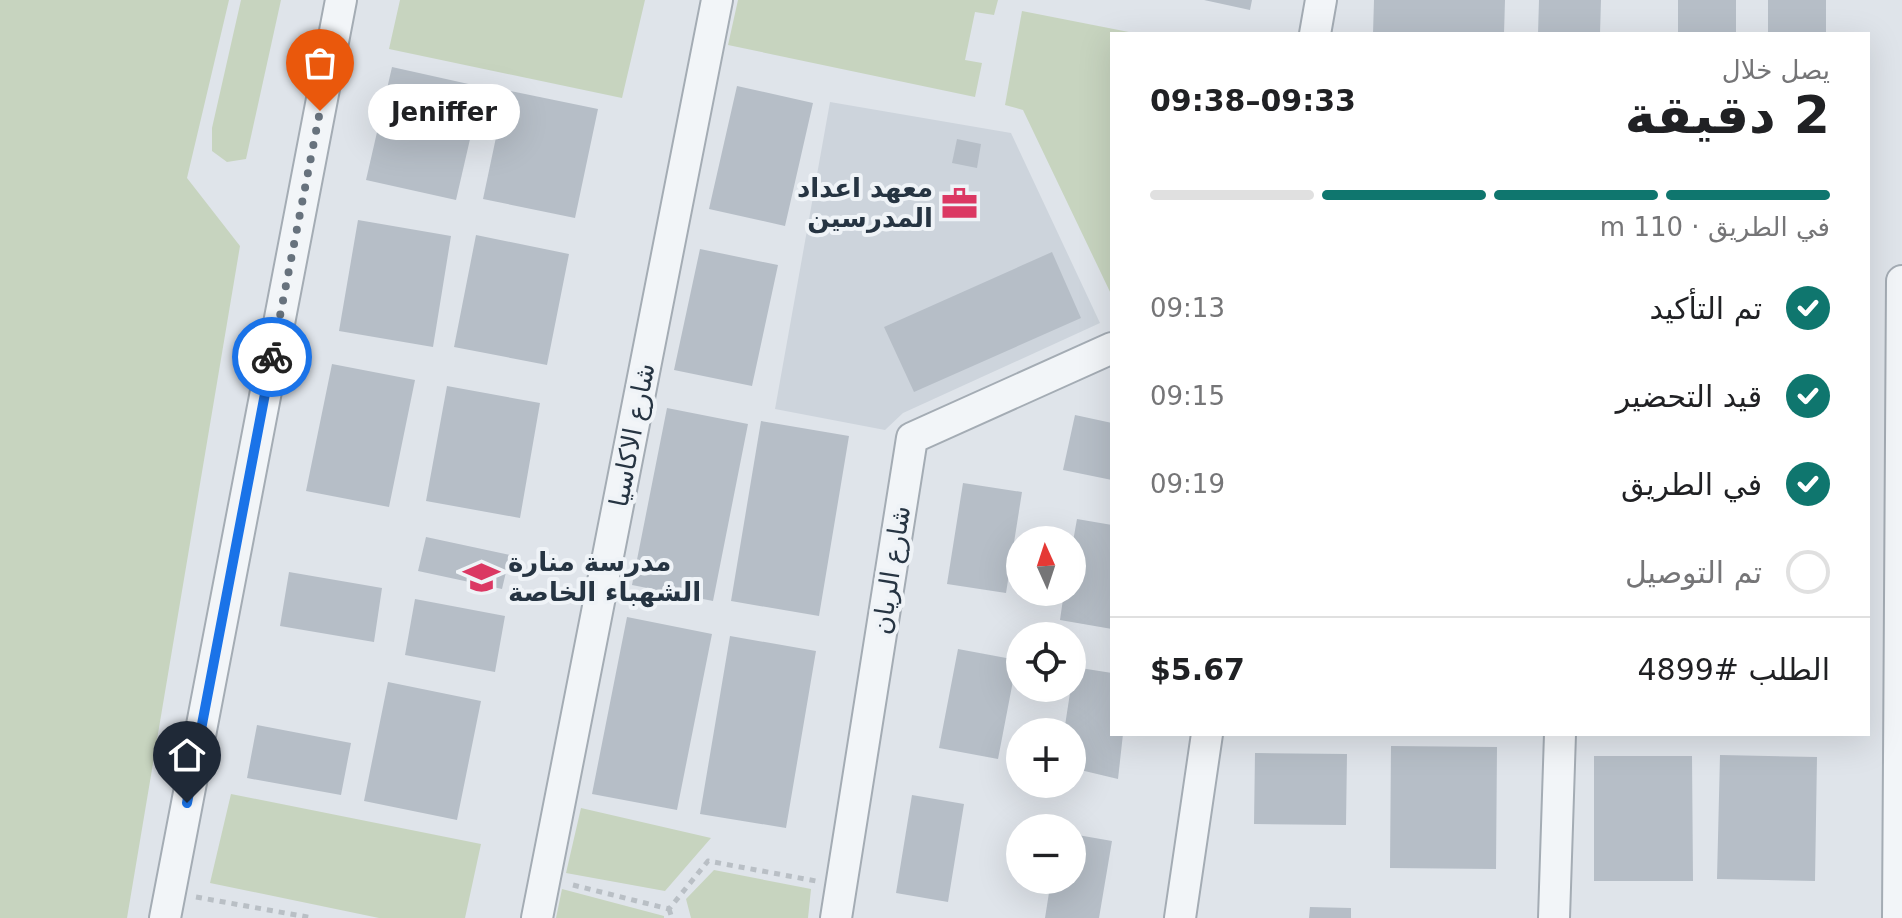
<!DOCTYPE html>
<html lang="ar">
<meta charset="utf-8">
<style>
:root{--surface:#fff;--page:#f2f2f2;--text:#202124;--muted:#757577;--line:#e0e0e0;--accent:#0f766e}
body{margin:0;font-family:"DejaVu Sans","Noto Naskh Arabic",sans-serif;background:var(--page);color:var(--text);direction:rtl;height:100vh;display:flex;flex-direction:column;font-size:30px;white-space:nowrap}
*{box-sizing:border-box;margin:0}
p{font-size:26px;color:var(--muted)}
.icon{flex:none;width:44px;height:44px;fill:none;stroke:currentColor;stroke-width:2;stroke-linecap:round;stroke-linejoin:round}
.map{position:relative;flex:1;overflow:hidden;direction:ltr}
.details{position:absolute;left:1110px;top:32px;width:760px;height:704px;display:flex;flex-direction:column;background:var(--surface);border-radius:0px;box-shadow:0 8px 32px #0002;direction:rtl}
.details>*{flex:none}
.needle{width:52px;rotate:357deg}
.fabs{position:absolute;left:1006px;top:526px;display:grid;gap:16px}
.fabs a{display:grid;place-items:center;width:80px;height:80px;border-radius:50%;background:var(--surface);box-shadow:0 8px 32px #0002;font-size:40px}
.pin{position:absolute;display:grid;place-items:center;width:68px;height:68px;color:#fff;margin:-82px -34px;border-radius:50% 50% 50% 0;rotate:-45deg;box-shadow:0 0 8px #0007}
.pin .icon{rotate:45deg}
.courier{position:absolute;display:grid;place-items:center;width:80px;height:80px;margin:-40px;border:6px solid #1a73e8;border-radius:50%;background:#fff;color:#222;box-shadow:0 2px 10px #0007}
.bubble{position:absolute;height:56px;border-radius:28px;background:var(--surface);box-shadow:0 8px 32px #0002;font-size:26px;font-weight:700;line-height:56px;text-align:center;direction:rtl}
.overview em{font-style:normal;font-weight:700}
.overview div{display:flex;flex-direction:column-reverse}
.overview{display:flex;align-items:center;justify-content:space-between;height:136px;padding:0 40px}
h1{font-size:52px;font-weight:700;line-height:60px}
.bar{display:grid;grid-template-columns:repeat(4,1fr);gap:12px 8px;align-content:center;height:96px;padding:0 40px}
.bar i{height:10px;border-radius:6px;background:var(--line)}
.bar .selected{background:var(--accent)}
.bar p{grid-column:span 4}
.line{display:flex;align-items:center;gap:20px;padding:0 40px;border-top:2px solid var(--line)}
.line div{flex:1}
ol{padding:0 40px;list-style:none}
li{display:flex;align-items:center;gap:24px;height:88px}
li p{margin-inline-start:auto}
li .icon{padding:8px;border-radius:50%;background:var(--accent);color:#fff;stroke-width:4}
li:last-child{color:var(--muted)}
li i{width:44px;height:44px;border:4px solid var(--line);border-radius:50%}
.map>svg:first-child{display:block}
.built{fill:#cdd4dc}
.green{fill:#c7d4bf}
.building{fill:#b6bec7}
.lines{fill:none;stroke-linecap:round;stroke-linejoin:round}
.street-casing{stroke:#a4acb4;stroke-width:34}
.path{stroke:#b9bfc5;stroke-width:5;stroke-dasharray:6 6;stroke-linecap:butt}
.street{stroke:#f2f5f8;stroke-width:30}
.done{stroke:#67727d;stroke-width:8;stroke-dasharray:0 14.4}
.route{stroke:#1a73e8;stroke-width:10}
.labels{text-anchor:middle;stroke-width:8;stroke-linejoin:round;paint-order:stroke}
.poi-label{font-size:26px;font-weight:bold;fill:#263442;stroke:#eff3f7;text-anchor:end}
.street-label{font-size:26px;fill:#263442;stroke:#eff3f7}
</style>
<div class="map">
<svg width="1902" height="918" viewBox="0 0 1902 918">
<rect width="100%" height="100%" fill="#dfe4ea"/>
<path class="built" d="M830,102L1011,133L1100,323L903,413L885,430L775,409Z"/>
<path class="green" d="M0,0H229L187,178L240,246L127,918H0Z
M241,0H281L246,159L227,162L212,151V128Z
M400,0H645L622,98L389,49Z
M738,0H998L994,15L975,12L965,60L982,63L975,97L728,45Z
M1022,11L1139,34H1112V296L1023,110L1005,105Z
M231,794L481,844L465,918H379L210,883Z
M581,808L711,838L665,891L566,873Z
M714,870L811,889L808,918H691L686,899Z
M562,889L664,916V918H556Z"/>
<path class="building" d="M1204,0H1252L1250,10Z
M1374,0H1505L1504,34H1373Z
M1539,0H1601L1600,34H1538Z
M1678,0H1736V34H1678Z
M1768,0H1826V34H1768Z
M392,67L482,87L456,200L366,180Z
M737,86L813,103L785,226L709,209Z
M506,90L598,109L575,218L483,199Z
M957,139L981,144L977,168L952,163Z
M358,220L451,236L433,347L339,331Z
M476,235L569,254L547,365L454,347Z
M700,249L778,265L752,386L674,370Z
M1052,252L1081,318L914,392L884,327Z
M332,364L415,380L389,507L306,491Z
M447,386L540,403L520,518L426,501Z
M667,408L748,424L713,601L632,585Z
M1075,415L1112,423V480L1063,470Z
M761,421L849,436L819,616L731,601Z
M963,483L1022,492L1006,593L947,584Z
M1077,519L1112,525V629L1060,620L1064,592H1072V547Z
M426,537L510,555L502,589L418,571Z
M289,572L382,588L374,642L280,626Z
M415,599L505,616L495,672L405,655Z
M627,617L712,634L677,810L592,794Z
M730,636L816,651L786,828L700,814Z
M958,649L1017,660L998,759L939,748Z
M1074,667L1112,673V734H1123L1118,779L1072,768V732H1064Z
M388,682L481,701L457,820L364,801Z
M257,725L351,743L341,795L247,778Z
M1391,746L1497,747L1496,869L1390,868Z
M1255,753L1347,754L1346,825L1254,824Z
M1720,755L1817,757L1815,881L1717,879Z
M1594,756H1692L1693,881H1594Z
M912,795L964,804L948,902L896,893Z
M1072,834L1112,841L1099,918H1045L1051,880H1072Z
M1310,907L1351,908V918H1309Z"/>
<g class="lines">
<defs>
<path id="street" d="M1315,34L1321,0
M165,918L341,0
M537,918L717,0
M836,918L912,438L1112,348
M1180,918L1207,734
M1554,918L1560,734
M1898,918L1902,281"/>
</defs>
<use href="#street" class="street-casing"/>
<path class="path" d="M573,885L669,909L708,861L816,881
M196,897L313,918
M669,909L672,918"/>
<use href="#street" class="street"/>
</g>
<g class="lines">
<path class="done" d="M272,357L320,111"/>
<path class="route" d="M187,803L272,357"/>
</g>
<defs>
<symbol id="office-bare" viewBox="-9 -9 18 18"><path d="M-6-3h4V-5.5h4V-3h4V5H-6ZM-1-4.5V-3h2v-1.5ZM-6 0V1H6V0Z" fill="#db3863" stroke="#eff3f7" stroke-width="2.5" paint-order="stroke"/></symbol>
<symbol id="school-bare" viewBox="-9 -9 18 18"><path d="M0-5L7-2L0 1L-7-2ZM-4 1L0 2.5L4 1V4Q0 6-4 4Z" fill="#db3863" stroke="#eff3f7" stroke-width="2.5" paint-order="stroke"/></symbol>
</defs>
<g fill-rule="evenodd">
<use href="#office-bare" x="934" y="178" width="51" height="51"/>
<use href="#school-bare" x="456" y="552" width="51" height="51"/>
</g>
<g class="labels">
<g class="poi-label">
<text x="933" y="197">معهد اعداد<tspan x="933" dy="30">المدرسين</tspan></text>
<text x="508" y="571" text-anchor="start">مدرسة منارة<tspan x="508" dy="30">الشهباء الخاصة</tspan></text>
</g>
<g class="street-label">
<text transform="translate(632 435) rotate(-79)" y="9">شارع الاكاسيا</text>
<text transform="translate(891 570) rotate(-81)" y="9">شارع الريان</text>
</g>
</g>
</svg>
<div class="fabs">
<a><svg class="needle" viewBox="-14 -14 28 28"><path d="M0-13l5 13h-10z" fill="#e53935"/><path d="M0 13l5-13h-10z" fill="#757577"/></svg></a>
<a><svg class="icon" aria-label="locate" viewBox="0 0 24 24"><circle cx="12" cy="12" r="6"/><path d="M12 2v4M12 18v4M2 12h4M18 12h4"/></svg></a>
<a>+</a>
<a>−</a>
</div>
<div class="pin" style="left:320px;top:111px;background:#ea580c"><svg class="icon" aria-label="bag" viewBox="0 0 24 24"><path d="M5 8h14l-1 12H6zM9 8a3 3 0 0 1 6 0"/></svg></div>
<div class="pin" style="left:187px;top:803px;background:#1f2937"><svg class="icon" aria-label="home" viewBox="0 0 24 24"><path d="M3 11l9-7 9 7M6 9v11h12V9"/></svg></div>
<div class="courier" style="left:272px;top:357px"><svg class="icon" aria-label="bike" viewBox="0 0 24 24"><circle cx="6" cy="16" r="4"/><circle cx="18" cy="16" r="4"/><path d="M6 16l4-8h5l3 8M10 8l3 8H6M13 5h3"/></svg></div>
<div class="bubble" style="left:368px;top:84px;width:152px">Jeniffer</div>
<section class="details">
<div class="overview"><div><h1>2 دقيقة</h1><p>يصل خلال</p></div><em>09:33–09:38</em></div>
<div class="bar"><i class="selected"></i><i class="selected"></i><i class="selected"></i><i></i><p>في الطريق · 110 m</p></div>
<ol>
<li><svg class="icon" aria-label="check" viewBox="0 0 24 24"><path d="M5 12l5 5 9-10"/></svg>تم التأكيد<p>09:13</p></li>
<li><svg class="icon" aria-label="check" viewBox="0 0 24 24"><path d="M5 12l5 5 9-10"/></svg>قيد التحضير<p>09:15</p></li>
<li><svg class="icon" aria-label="check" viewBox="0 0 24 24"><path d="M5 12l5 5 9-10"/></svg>في الطريق<p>09:19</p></li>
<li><i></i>تم التوصيل</li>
</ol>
<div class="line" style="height:104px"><div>الطلب #4899</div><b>$5.67</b></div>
</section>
</div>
